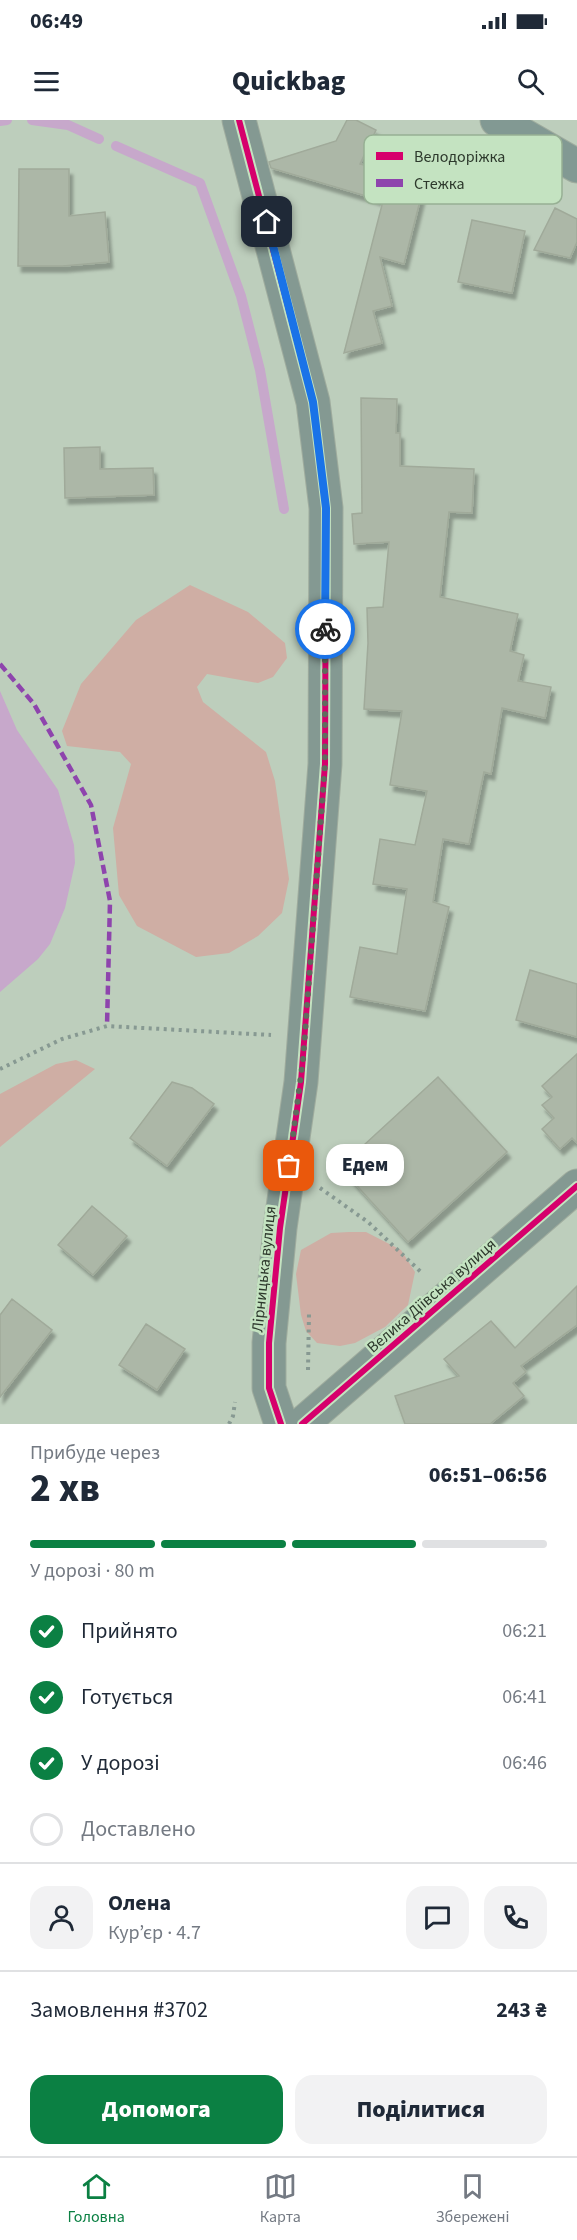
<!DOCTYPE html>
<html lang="uk">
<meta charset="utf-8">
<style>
:root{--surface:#fff;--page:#f2f2f3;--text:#1f2937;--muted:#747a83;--line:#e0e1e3;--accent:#0b8043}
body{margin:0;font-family:"Source Sans 3",sans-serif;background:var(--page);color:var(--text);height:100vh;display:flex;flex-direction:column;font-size:22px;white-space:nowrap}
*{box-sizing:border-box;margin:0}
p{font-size:20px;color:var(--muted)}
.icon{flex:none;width:33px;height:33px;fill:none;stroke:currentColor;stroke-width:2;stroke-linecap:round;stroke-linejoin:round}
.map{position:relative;height:1304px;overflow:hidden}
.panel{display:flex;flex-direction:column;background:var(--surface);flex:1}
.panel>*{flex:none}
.pin{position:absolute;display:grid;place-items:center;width:51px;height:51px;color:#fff;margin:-26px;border-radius:12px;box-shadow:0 3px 9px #0006}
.courier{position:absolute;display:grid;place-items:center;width:60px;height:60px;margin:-30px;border:4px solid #1a73e8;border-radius:50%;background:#fff;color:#222;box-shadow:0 2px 8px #0007}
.bubble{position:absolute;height:42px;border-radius:18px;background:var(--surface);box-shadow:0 3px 9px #0003;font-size:20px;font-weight:800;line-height:42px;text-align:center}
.overview em{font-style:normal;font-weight:800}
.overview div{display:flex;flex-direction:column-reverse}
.overview{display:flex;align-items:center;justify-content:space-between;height:102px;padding:0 30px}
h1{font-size:39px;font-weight:800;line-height:45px}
.bar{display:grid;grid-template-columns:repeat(4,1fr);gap:9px 6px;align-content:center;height:72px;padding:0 30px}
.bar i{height:8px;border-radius:4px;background:var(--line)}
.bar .selected{background:var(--accent)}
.bar p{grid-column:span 4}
.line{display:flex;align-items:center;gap:15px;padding:0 30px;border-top:2px solid var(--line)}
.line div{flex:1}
.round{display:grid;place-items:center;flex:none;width:63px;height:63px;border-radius:18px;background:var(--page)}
ol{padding:0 30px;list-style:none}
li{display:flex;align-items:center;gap:18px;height:66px}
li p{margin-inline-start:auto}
li .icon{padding:6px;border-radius:50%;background:var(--accent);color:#fff;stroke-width:4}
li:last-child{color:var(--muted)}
li i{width:33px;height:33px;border:3px solid var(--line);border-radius:50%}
.button{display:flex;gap:12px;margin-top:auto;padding:12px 30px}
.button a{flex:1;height:69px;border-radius:18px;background:var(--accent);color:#fff;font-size:24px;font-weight:800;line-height:69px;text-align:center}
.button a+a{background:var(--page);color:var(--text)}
.status{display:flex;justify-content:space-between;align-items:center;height:42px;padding:0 30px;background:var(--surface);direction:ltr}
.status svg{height:16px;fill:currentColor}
header{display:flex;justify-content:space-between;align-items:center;height:78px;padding:0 30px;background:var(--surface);font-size:27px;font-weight:800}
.menu{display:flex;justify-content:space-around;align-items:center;height:84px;border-top:2px solid var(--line);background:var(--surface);font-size:16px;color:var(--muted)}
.menu a{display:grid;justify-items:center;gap:3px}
.menu .selected{color:var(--accent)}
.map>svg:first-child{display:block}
.green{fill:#cfaea4}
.water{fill:#c7a8cb}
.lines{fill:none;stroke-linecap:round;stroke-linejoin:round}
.stream{stroke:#c7a8cb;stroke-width:10}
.building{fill:#acb7a7;stroke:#a0aa9a;stroke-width:1.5;filter:url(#shadow)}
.street-casing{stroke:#9fac9e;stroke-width:35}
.secondary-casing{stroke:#9fac9e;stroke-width:35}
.path{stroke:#879992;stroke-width:4;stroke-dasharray:3 4.5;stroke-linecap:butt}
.street{stroke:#829993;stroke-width:33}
.secondary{stroke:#849992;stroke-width:33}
.quiet{stroke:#8e44ad;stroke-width:4.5;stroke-dasharray:9 4.5;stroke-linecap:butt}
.cycleway-casing{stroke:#c4e3c1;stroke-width:10}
.cycleway{stroke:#d6006c;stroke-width:6}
.done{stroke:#5f6d5e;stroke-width:6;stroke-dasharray:0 10.8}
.route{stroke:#1a73e8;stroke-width:8}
.labels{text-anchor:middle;stroke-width:5;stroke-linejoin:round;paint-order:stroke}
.street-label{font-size:16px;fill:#2d392c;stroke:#c4e3c1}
.key{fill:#c4e3c1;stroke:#97b094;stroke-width:1.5}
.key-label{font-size:16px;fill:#2d392c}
</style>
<div class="status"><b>06:49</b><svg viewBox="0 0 49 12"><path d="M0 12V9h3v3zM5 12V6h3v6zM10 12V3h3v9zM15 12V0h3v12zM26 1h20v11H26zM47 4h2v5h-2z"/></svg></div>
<header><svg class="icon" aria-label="menu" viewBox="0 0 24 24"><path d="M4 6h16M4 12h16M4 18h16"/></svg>Quickbag<svg class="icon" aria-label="search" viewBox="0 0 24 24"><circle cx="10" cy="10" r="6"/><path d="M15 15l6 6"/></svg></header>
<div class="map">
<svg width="577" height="1304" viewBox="0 0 577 1304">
<defs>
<filter id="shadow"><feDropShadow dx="3.5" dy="6" stdDeviation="1.5" flood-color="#0004"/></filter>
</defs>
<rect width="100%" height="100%" fill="#bdcebc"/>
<path class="green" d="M190,465L248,492L285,523L287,538L273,557L258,563L207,554L197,567L203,582L266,632L275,661L289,759L282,793L258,816L229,833L196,837L137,806L119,775L113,708L131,644L120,632L67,626L62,611L81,564L136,500Z
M76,940L95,949L0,1027V974L56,944Z
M349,1112H366L401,1130L415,1152L408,1185L385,1207L355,1223L340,1226L317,1223L306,1211L301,1195L296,1154L301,1130L331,1113Z"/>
<path class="water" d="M0,571L17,610L58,670L74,725L75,743L65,788L50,824L38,839L0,872Z"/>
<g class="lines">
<path class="stream" d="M32,0L68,5L99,19
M0,1L7,0
M116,26L200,63L241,176L260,250L284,389"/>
</g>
<path class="building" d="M347,0H356L376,10L360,44L403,55L401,63L423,69L404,144L380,137L392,186L373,191L382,223L344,233L383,81L271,48L269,42L336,21Z
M19,49H69V96L105,92L109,142L63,146H18Z
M555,88L577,99V122L570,138L534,130Z
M472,100L525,111L512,173L458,162Z
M361,278L397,279L396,313H400V346L474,349L472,393L449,392L440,477L518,494L510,531L524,535L518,561L551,567L545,598L502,588L491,654L484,652L469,724L443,719L433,782L449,787L425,891L350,877L360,827L397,834L407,769L373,764L380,719L415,725L427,671L390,665L402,591L364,589L368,523L367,488L383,487L389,422L354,424L352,394L362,393Z
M100,327V349L153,348L154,375L65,378L64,328Z
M530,850L577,864V917L516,900Z
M577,934V1023L572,1018L560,1029L542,1009L554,998L542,985L552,977L542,966Z
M438,957L507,1032L408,1122L340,1047Z
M172,962L192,968L214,984L167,1046L130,1018Z
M92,1086L127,1116L93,1155L58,1125Z
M577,1166V1205L521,1246L526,1252L513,1263L524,1276L490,1304H405L395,1276L459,1256L444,1239L491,1201L515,1228Z
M12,1179L52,1210L0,1277V1195Z
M146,1204L185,1229L157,1270L119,1245Z"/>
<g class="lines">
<defs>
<path id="street" d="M497,0L577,46"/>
<path id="secondary" d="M239,0L313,282L326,388L325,644L301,962L280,1108L269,1223V1268L281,1304
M302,1304L577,1066"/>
</defs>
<use href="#street" class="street-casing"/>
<use href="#secondary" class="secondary-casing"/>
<path class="path" d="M0,949L62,919L107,906L271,915
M320,1068L368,1102L422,1153
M308,1250L309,1194
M229,1304L233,1296L235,1282"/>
<use href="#street" class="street"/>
<use href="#secondary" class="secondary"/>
<path class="quiet" d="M0,544L34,584L91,685L110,781L107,906"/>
<defs>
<path id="cycleway" d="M239,0L313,282L326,388L325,644L301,962L280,1108L269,1223V1268L281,1304
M302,1304L577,1066"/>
</defs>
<use href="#cycleway" class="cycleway-casing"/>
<use href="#cycleway" class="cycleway"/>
</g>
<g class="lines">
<path class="done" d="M289,1046L303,940L325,644V509"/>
<path class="route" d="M267,102L313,282L326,388L325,509"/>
</g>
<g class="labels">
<g class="street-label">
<text transform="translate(263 1149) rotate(-84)" y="6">Лірницька вулиця</text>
<text transform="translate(431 1175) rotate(-41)" y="6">Велика Діївська вулиця</text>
</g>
</g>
<rect x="364" y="15" width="198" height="69" rx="9" class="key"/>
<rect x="376" y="32" width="27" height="8" fill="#d6006c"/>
<rect x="376" y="59" width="27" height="8" fill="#8e44ad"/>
<g class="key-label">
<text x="414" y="42">Велодоріжка</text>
<text x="414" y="69">Стежка</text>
</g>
</svg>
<div class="pin" style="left:289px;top:1046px;background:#ea580c"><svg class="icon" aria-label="bag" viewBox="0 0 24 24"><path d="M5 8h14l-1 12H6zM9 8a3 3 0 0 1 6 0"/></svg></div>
<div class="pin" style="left:267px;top:102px;background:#1f2937"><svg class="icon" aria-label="home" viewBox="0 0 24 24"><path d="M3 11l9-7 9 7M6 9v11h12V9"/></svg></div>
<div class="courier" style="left:325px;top:509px"><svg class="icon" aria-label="bike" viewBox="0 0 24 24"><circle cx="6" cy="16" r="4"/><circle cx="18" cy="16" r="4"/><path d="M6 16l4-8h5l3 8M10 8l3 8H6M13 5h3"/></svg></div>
<div class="bubble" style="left:326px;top:1024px;width:78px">Едем</div>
</div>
<section class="panel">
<div class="overview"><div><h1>2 хв</h1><p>Прибуде через</p></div><em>06:51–06:56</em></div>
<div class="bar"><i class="selected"></i><i class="selected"></i><i class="selected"></i><i></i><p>У дорозі · 80 m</p></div>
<ol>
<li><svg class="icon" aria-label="check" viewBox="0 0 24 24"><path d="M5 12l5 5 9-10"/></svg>Прийнято<p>06:21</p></li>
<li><svg class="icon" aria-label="check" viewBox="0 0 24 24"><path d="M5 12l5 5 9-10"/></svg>Готується<p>06:41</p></li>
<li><svg class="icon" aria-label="check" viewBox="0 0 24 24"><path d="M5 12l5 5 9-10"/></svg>У дорозі<p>06:46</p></li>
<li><i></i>Доставлено</li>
</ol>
<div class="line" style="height:108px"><a class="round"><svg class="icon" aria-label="person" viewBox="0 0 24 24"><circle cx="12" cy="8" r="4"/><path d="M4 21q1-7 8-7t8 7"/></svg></a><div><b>Олена</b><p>Кур’єр · 4.7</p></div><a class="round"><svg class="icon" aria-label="chat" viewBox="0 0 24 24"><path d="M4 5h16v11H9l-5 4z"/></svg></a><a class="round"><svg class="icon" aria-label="phone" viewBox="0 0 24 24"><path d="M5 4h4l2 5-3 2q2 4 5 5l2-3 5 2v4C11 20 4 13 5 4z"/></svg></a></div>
<div class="line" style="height:78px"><div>Замовлення #3702</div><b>243 ₴</b></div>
<div class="button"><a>Допомога</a><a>Поділитися</a></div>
</section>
<nav class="menu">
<a class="selected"><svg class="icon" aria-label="home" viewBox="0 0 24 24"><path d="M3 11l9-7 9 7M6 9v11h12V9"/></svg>Головна</a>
<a><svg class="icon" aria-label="map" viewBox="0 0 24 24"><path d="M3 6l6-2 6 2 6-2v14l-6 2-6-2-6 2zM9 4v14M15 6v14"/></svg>Карта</a>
<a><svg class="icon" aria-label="saved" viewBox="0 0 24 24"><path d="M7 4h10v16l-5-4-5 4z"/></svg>Збережені</a>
</nav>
